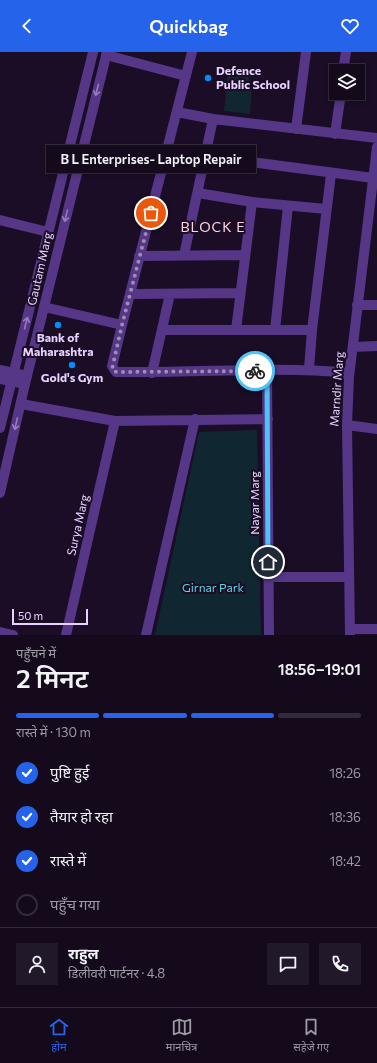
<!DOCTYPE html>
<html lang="hi">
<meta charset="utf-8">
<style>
:root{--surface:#140a1c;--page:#211829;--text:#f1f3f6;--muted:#9d9aa3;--line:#332b3b;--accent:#2563eb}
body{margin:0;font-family:Commissioner,"Noto Sans Devanagari",sans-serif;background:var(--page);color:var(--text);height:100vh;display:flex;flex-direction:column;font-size:15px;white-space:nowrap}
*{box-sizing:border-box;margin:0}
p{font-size:13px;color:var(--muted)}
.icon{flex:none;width:22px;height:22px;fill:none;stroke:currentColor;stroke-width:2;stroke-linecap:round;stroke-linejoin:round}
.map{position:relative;height:583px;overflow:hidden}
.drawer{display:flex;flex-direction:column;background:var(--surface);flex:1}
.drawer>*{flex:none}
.tools{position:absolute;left:329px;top:12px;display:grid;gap:8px}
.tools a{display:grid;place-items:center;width:36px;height:36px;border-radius:0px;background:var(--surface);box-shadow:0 2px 6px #0003,0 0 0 1px var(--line);font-size:20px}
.scale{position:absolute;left:12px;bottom:10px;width:76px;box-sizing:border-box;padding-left:4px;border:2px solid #e7d2ff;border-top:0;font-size:11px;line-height:14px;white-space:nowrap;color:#e7d2ff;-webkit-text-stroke:3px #1a0d25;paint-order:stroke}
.pin{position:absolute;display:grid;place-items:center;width:34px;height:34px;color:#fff;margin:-17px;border:2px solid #fff;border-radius:50%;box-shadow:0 1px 4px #0007}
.courier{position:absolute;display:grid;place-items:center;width:40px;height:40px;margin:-20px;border:3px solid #4fc3f7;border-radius:50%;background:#fff;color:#222;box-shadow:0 1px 5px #0007}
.bubble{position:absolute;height:28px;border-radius:0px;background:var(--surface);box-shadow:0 2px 6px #0003,0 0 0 1px var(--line);font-size:13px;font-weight:600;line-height:28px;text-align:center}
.overview em{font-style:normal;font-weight:600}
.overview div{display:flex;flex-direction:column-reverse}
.overview{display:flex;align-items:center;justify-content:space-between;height:68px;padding:0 16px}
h1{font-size:26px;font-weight:600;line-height:30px}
.bar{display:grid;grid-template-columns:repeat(4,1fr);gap:6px 4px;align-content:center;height:48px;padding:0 16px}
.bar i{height:5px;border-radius:3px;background:var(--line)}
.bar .selected{background:var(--accent)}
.bar p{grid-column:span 4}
.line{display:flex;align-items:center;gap:10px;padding:0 16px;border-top:1px solid var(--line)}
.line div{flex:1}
.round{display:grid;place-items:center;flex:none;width:42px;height:42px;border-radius:0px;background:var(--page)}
ol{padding:0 16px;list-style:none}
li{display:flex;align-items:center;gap:12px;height:44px}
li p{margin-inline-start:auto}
li .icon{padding:4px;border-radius:50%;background:var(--accent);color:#fff;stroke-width:4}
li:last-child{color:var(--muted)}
li i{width:22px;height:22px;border:2px solid var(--line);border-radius:50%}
header{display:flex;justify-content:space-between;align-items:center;height:52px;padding:0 16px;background:var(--accent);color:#fff;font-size:18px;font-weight:600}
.menu{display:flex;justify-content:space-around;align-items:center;height:56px;border-top:1px solid var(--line);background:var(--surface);font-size:11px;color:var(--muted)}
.menu a{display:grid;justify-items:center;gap:2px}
.menu .selected{color:var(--accent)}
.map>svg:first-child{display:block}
.green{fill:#102630}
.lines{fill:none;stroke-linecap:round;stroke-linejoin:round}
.minor{stroke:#553687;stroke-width:10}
.tertiary{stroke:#553687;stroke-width:10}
.oneway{stroke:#977cbd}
.done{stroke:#9f8db3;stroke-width:4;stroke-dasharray:0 7.2}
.route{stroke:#4fc3f7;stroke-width:5}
.poi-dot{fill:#008cfd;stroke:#1a0d25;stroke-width:1.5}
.labels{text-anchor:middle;stroke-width:4;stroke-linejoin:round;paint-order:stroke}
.poi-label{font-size:12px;font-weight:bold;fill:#e7d2ff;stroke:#1a0d25}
.street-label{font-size:12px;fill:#e7d2ff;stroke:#1a0d25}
.park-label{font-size:12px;fill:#57d8e5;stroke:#1a0d25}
.quarter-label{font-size:14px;letter-spacing:1px;fill:#ffd4e0;stroke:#1a0d25}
</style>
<header><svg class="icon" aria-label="back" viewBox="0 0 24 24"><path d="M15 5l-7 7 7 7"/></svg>Quickbag<svg class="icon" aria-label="heart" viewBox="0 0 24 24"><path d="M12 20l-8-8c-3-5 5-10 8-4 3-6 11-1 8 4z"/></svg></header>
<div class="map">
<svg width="377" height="583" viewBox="0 0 377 583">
<rect width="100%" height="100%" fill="#1a0d25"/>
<path class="green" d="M228,19L246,20L252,35L250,62L224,59Z
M257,378L261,583H155L199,380Z"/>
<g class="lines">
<path class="minor" d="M192,0L122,273L112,314L116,320C193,321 272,314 349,321
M106,3L186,24
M343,19L346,0
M177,60L213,67L377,86
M296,77L306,0
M335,82L341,41
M205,104L373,126
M198,141L252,150L326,157
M0,168L48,180
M184,203L213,67
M139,204L244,203
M130,242L240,241
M357,253H377
M44,255L122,273
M162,278H312
M236,278L252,150
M275,278L288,154
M353,295L377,294
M309,317L312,278L331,122
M0,318L27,324
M267,319L269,583
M152,321L170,242
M0,327L25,332
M21,352L115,369L268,367
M347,373L377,377
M267,525H349
M350,577H377
M0,580L13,583
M66,583L115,369
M146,583L195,367
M350,583L347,373L349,325L377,95"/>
<path class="tertiary" d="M0,376L93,0
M0,441L25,332L107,0"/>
</g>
<defs><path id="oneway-shaft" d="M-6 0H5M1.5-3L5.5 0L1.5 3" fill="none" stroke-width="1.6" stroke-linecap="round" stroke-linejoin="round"/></defs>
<g class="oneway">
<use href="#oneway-shaft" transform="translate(97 38) rotate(105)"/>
<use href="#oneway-shaft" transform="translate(66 164) rotate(104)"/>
<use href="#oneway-shaft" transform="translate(26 271) rotate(-76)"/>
<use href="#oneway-shaft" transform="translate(16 372) rotate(103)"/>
</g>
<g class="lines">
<path class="done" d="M151,161L122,273L112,317L116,320L255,319"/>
<path class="route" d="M255,319H267L268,510"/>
</g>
<g class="poi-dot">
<circle cx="208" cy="26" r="4"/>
<circle cx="58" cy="273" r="4"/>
<circle cx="72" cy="313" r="4"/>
</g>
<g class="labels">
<g class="poi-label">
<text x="216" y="23" text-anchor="start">Defence<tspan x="216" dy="14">Public School</tspan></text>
<text x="58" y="290">Bank of<tspan x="58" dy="14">Maharashtra</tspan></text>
<text x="72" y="330">Gold's Gym</text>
</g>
<g class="street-label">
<text transform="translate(40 217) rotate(-77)" y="4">Gautam Marg</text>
<text transform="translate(337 337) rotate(-86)" y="4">Marndir Marg</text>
<text transform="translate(255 451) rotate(-90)" y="4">Nayar Marg</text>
<text transform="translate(78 473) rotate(-77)" y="4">Surya Marg</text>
</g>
<g class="park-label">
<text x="213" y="540">Girnar Park</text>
</g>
<g class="quarter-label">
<text x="213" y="180">BLOCK E</text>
</g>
</g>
</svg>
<div class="tools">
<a><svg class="icon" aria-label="layers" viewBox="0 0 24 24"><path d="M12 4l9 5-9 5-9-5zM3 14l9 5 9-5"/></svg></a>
</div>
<div class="scale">50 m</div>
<div class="pin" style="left:151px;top:161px;background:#ea580c"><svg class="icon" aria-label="bag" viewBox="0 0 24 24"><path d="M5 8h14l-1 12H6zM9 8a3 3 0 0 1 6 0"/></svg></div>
<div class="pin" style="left:268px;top:510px;background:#1f2937"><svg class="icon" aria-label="home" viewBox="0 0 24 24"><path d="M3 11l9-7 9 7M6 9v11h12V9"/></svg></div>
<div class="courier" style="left:255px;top:319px"><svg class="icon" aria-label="bike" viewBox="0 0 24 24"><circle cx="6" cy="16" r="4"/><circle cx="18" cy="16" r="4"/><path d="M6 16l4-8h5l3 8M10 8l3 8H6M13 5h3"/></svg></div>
<div class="bubble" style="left:46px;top:93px;width:210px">B L Enterprises- Laptop Repair</div>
</div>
<section class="drawer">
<div class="overview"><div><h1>2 मिनट</h1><p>पहुँचने में</p></div><em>18:56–19:01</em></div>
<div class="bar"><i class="selected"></i><i class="selected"></i><i class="selected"></i><i></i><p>रास्ते में · 130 m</p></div>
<ol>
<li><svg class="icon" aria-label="check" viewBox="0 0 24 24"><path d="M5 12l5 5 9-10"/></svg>पुष्टि हुई<p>18:26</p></li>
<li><svg class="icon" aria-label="check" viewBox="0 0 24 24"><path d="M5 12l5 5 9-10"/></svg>तैयार हो रहा<p>18:36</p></li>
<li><svg class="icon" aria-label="check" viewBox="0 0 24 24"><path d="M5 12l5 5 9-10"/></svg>रास्ते में<p>18:42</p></li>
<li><i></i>पहुँच गया</li>
</ol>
<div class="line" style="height:72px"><a class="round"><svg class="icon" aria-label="person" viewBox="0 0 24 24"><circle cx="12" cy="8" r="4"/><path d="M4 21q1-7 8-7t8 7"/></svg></a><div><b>राहुल</b><p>डिलीवरी पार्टनर · 4.8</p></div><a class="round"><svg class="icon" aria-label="chat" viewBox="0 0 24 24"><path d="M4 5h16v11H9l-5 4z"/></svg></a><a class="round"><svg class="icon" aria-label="phone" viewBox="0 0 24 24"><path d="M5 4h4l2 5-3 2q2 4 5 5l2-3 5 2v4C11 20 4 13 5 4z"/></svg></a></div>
</section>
<nav class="menu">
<a class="selected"><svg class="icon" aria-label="home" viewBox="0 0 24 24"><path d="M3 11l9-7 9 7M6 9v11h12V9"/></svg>होम</a>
<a><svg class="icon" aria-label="map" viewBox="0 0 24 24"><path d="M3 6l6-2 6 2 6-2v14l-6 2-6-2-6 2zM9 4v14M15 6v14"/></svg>मानचित्र</a>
<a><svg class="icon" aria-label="saved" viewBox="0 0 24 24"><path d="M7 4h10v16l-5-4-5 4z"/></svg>सहेजे गए</a>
</nav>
